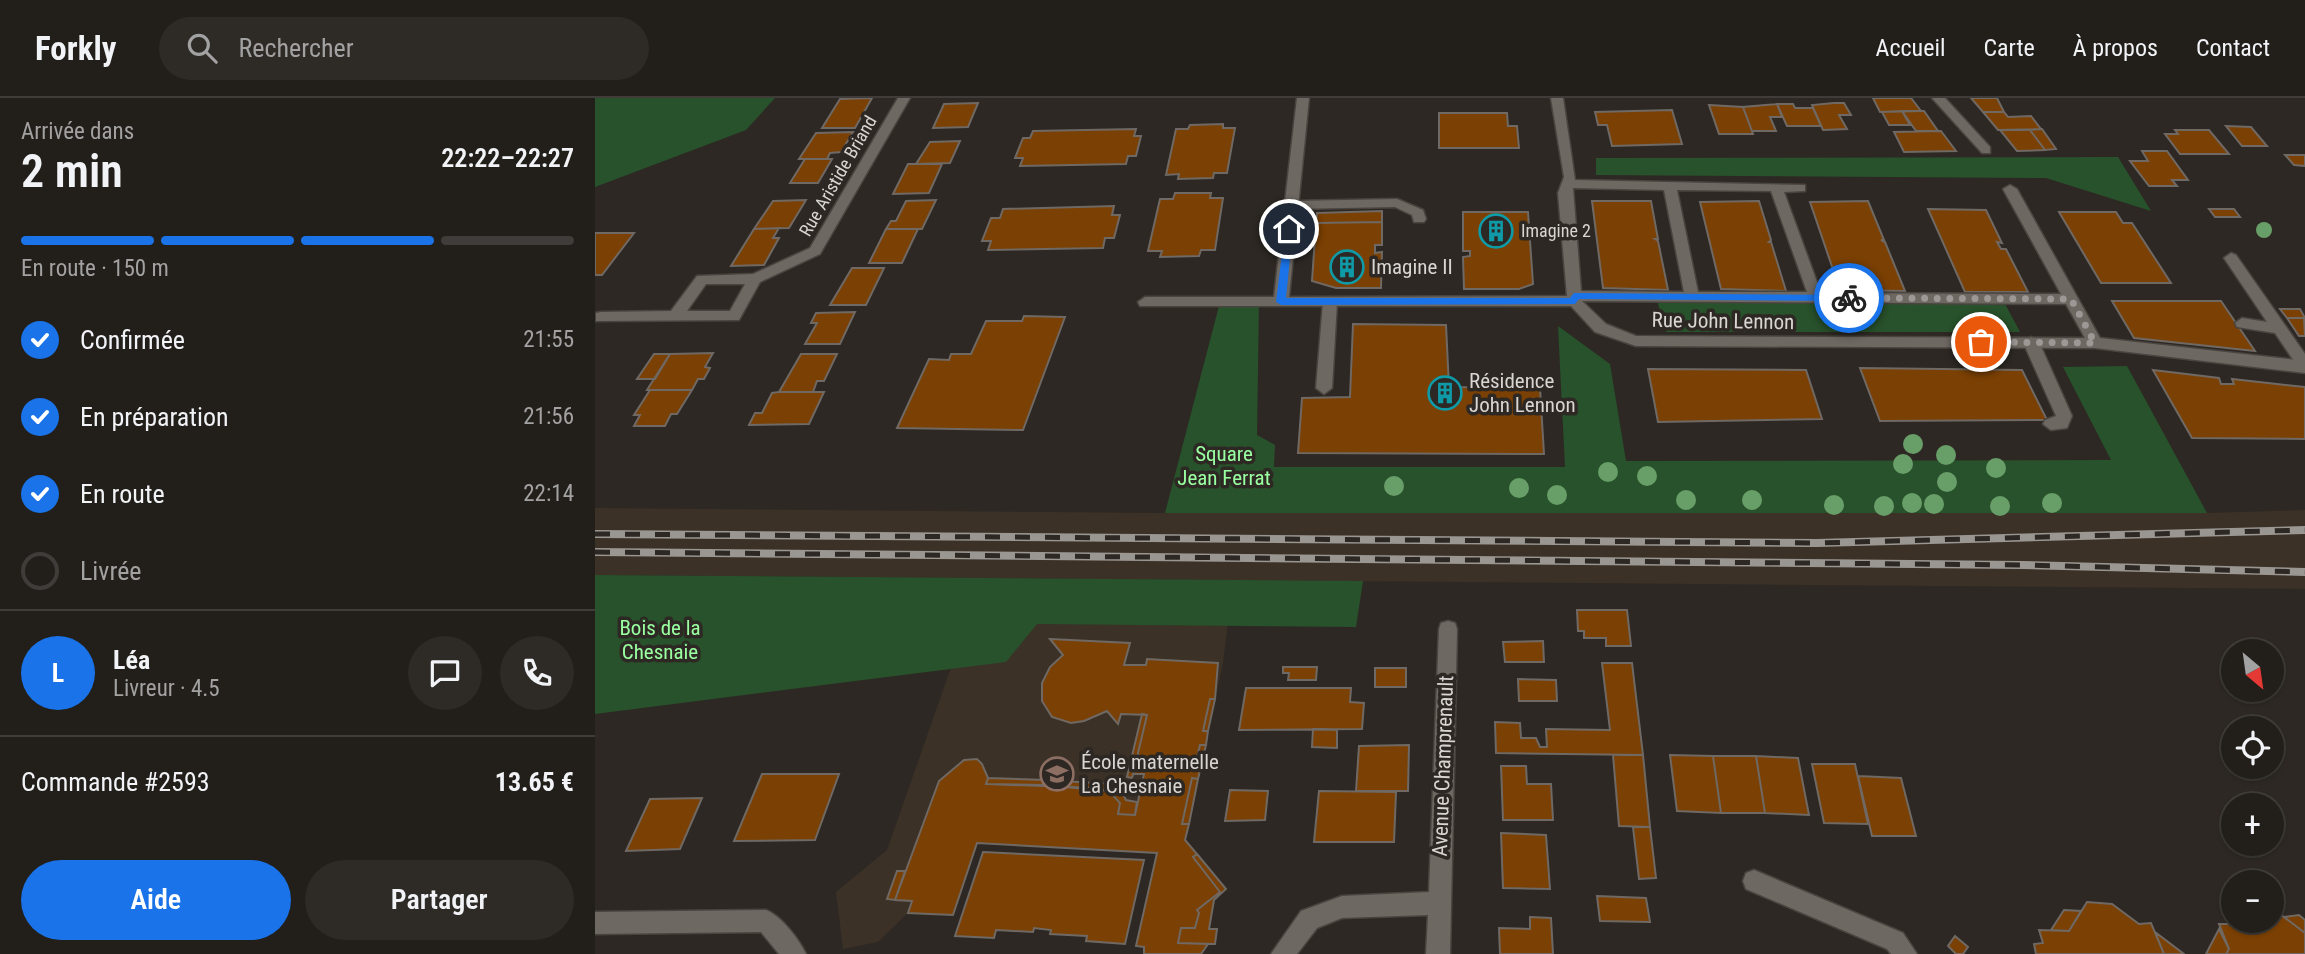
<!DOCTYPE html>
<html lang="fr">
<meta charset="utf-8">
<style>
:root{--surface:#221e1a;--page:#2e2b27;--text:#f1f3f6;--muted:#a2a2a2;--line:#3f3c39;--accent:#1a73e8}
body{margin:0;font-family:"Roboto Condensed",sans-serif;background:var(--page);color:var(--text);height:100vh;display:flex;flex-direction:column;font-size:26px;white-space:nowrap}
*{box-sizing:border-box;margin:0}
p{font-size:23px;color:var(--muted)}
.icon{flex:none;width:38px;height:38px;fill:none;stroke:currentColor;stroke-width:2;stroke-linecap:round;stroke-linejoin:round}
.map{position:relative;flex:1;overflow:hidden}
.panel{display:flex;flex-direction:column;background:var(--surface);width:595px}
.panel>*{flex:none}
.needle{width:46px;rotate:151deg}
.tools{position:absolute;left:1626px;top:541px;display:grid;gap:14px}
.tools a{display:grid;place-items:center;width:63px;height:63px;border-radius:50%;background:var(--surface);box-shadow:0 2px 5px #0004,0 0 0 2px var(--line);font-size:35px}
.pin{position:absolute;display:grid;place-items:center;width:60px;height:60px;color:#fff;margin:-30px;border:4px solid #fff;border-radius:50%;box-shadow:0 2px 7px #0007}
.courier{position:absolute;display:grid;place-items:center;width:70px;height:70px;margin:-35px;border:5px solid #1a73e8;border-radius:50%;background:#fff;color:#222;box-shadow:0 2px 9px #0007}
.overview em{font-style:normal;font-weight:600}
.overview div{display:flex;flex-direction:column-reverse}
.overview{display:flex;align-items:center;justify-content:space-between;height:119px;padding:0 21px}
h1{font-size:46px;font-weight:600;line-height:52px}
.bar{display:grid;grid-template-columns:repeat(4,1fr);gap:10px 7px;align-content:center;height:84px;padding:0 21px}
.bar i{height:9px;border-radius:5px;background:var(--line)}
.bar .current{background:var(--accent)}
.bar p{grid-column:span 4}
.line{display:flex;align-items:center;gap:18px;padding:0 21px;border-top:2px solid var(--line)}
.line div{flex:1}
.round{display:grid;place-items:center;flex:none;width:74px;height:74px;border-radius:37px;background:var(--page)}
ol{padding:0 21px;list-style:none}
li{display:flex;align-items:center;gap:21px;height:77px}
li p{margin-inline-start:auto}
li .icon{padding:7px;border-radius:50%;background:var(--accent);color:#fff;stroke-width:4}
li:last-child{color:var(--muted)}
li i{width:38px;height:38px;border:4px solid var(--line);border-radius:50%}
.cta{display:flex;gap:14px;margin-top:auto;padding:14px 21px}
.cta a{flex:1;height:80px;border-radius:42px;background:var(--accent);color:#fff;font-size:28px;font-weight:600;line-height:80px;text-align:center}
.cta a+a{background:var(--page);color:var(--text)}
header{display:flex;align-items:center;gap:42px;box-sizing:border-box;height:98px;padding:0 35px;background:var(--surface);border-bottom:2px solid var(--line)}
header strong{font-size:33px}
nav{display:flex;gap:38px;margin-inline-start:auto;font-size:24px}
.search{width:490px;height:63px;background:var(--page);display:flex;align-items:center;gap:18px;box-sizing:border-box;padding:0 24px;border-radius:38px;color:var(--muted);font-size:26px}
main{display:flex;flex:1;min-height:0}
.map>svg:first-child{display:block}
.built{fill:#3b3127}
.green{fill:#28522b}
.building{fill:#7b4003;stroke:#6f6863;stroke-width:2}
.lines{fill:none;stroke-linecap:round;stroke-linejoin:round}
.service-casing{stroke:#49443f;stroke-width:3}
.minor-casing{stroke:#49443f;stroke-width:3}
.service{fill:#6e6862;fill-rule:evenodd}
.minor{fill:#6e6862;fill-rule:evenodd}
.rail-casing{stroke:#9a9692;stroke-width:8}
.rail{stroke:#2d2823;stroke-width:5;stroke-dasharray:15;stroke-linecap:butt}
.tree{fill:#689e68}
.route{fill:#1a73e8}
.done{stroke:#9d9895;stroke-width:7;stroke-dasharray:0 12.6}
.labels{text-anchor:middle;stroke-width:7;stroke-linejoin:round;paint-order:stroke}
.far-street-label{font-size:18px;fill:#d9d5d2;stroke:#2d2823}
.far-poi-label{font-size:18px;fill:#d9d5d2;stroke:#2d2823;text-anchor:start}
.poi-label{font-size:21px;fill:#d9d5d2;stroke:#2d2823;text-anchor:start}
.street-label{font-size:21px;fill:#d9d5d2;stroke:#2d2823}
.park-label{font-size:21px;fill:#99ffa0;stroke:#2d2823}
</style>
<header>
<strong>Forkly</strong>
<div class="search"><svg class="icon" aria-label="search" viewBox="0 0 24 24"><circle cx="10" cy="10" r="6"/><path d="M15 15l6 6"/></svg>Rechercher</div>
<nav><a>Accueil</a><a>Carte</a><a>À propos</a><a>Contact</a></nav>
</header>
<main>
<section class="panel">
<div class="overview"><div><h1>2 min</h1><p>Arrivée dans</p></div><em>22:22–22:27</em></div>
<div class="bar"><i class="current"></i><i class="current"></i><i class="current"></i><i></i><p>En route · 150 m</p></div>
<ol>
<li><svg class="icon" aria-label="check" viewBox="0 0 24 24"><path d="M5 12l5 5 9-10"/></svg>Confirmée<p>21:55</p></li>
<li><svg class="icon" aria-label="check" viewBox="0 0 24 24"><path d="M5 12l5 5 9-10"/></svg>En préparation<p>21:56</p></li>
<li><svg class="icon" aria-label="check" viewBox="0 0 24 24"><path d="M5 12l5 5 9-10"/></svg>En route<p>22:14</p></li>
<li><i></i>Livrée</li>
</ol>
<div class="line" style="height:126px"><b class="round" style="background:var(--accent);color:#fff">L</b><div><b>Léa</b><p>Livreur · 4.5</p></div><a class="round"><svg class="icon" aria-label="chat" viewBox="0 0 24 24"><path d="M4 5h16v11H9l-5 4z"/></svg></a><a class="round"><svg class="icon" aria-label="phone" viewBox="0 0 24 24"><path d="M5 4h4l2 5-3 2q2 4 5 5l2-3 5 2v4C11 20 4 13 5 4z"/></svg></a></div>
<div class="line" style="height:91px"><div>Commande #2593</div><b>13.65 €</b></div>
<div class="cta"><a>Aide</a><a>Partager</a></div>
</section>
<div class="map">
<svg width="1710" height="856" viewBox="0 0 1710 856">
<rect width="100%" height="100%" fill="#2d2823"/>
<path class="built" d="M0,410L570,415H1612L1710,412V491L0,477Z
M379,504L635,507L628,565L591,741L631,791L619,802L614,830L622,831L620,846L549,856V849L541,848L561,755L382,745L358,817L313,815L283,844L248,851L241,794L292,752Z"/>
<path class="green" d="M0,0H180L151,32L0,89Z
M1523,59L1556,113L1451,80L1001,77V60Z
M1062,202L1409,204L1425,234H1071Z
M625,204H664L662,337L680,347L679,369H970L963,228L1015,266L1031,363L1516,362L1468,269L1532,268L1612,415H570Z
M0,477L768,483L761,529L442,526L411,564L0,616Z"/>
<path class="building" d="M277,0L260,30H227L245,1Z
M1278,0H1316L1326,13L1285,14Z
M1376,0H1402L1409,14H1388Z
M383,5L373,29L338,30L349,6Z
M1239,5H1249L1256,17H1244L1252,31L1228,32L1217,7Z
M1182,6H1198L1200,10H1218L1226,28H1192Z
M1182,6L1187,19H1175L1181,33H1157L1148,9Z
M1114,7L1148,9L1158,36H1124Z
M1077,12L1087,46L1017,48L1012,27H1003L1000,14Z
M1307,13H1329L1343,33H1321Z
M1307,13L1315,27H1294L1287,14Z
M1388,14H1409L1413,19L1436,18L1446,31L1403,32Z
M844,15H912L913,28H922L924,50H844Z
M628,26V30H640L632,75H619L618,80L583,81L584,76L571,77L581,31H593L595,27Z
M1631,28L1656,29L1672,48H1647Z
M541,31L539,38H546L541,58H533L531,66L425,68L428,60H420L428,40H435L438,33Z
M1446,31H1447L1461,51L1450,52L1435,32Z
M1405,32H1435L1450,52L1422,53Z
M1580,32H1614L1634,56H1585L1570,36H1583Z
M1346,33L1361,53L1309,54L1299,34Z
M258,34L246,54L235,55L232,61H204L221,35Z
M365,43L355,65L321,66L335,44Z
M1547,53H1572L1593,82H1577L1582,88H1554L1535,63H1553Z
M1690,57H1710V68L1699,67Z
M210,61H237L223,85H195Z
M313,66H347L334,95L298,96Z
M580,95H616L615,100H628L620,152H606L604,158L565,159L567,153H553L565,101H578Z
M211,102L194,130L159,131L178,103Z
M341,102L327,131H291L296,123H301L311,103Z
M997,103H1056L1063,141H1060L1063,143L1073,192L1008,190Z
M1164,103L1176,142L1174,144H1176L1191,193L1126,191L1105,104Z
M1273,103L1289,142H1286L1290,144L1310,193L1245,192L1215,104Z
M519,108L517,117H525L519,140H510L508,150L393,152L396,143H387L396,120H405L408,111Z
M1333,111L1391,112L1407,145L1402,144L1406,151H1411L1433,194H1370Z
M1614,111H1639L1645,119H1620Z
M787,113V124L721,125L722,115Z
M868,114H933L938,186L924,191H869L868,159L875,158V153H868Z
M1464,114H1521L1528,125H1537L1576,185H1506Z
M787,124V147H780V155L787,154L786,190H741L717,183L721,125Z
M184,130L178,140H184L169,167L136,168L159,131Z
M291,131H323L307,165H274Z
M0,135H39L7,177H0Z
M257,170H289L271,207H235Z
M1517,203H1626L1660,253L1539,240Z
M1685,211H1705L1710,220H1692Z
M260,214L245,246H210L222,225H216L221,215Z
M429,218L470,219L428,332L302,330L334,261L354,262L356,256H376L391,223H427Z
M1692,220H1709L1710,238H1704Z
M758,226L851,227L854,289L945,290L949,356L703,355L707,300L755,299Z
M118,255L110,269L115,270L109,281H103L97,292H52L75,256Z
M59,256H75L60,281H42Z
M206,256H242L229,283H222L218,294H184Z
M1265,270L1427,272L1452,322L1285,323Z
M1053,271L1211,272L1227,321L1063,324Z
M1558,272L1624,280L1626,286H1639L1637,281L1710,289V341L1597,340Z
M55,292H97L82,316H76L70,328H39L45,317H39Z
M184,294H229L214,326L154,327L160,315H167L177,295Z
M982,512H1032L1036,548H1011V540H989V533H983Z
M455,541L535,545L529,567H551L552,561L623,565L620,601H615L608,633H613L611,647H605L600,668H606L603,681L597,680L587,726H594L590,742L602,756L598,759L625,794L602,812L604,815L600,830H586L583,845L613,846L606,856H549V849L541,848L562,755L382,745L358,817L313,815L317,803L300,802L344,683L369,662L382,661L387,666L393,680L391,686L502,690L514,693L525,705L523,716L540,717L549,676H538L552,617L526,616L523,626L512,613L489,623L476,625L457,619L447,603V585L455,569L468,557Z
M948,543L949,564H910L908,544Z
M1007,565H1037L1048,657L901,655L900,624L925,625L926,640H941L945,649H952L951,631L1015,632Z
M688,569H722L721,582H693L694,575H688Z
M780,570H811V589H780Z
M923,581L961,582L962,603H924Z
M651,590H756L755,604L769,605L767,631L644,632Z
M615,601H620L613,633H608Z
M547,616L552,617L538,676L537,680L532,679Z
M718,631L742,632V650L717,649Z
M605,647H611L606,668H600Z
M814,647L813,693H761L764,648Z
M1018,657H1048L1055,729L1024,728Z
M1075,657L1118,658L1126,715L1082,713Z
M1118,658H1161L1170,715H1126Z
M1161,658L1203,660L1214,717L1170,715Z
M1217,666H1260L1273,726L1229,725Z
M906,668H931L932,686H956L958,722H908Z
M167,676H244L220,742L139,743Z
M1263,678L1306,680L1321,738H1277Z
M393,680L450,682L449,687L391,686Z
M597,680L603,681L594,726H587Z
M450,682L516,686L525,691L531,702L542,704L540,717L523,716L525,705L514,693L449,687Z
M635,692L673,693L670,722L630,723Z
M724,693L801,694L799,744H719Z
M107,700L85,751L31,753L55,701Z
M1038,729H1055L1061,780L1044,781Z
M906,735L951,737L955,791L908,790Z
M388,754L549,762L530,846L491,843L492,838L455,836L456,832L439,830L438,834L401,832L399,840L360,838Z
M602,756L631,791L619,802L614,831H622L620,846L583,845L586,830H600L604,815L602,812L625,794L598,759Z
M302,773H310L300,802L292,801Z
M1002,798L1051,800L1055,824L1005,823Z
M1492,804L1517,806L1544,826L1556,825L1569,856H1441L1439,846L1448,845L1444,832L1474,833Z
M1677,810L1710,835V856H1631L1634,851L1624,826H1637L1638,822H1676Z
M1469,812L1486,813L1474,833L1456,832Z
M1704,817L1710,822V835L1689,819Z
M935,819L956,820L958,856H905L904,830L935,831Z
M1624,831L1634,851L1631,856H1611Z
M1560,834L1589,856H1569Z
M1360,838L1373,849L1368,856H1361L1353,848Z"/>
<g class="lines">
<defs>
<path id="service" d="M802,101L828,112L831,121L829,124H819L817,117L800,109L697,111L690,107L697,103Z
M1636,155L1641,157L1710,256V274L1705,272L1680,235L1642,229L1640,225L1647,220L1672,224L1629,160Z
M735,199L742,204L737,290L729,296L721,290L728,204Z
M1436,239L1444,244L1477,318L1472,330L1456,332L1448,326L1450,322L1461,318L1428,244Z"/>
<path id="minor" d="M303,0H315L225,156L165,184L144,222L1,223V215L6,214L76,213L102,178L158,176L215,150ZM111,186H150L135,213H92Z
M702,0H714L694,199L972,198L963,95L969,79L956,0H968L980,82L1210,87V93L1189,94L1226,195L1466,196L1408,91L1415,87L1422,91L1505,240L1710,263V275L1500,250L1041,248L1000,234L976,208H545L543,204L550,199H679ZM978,90L1069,92L1089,194L986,193ZM1082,92L1176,93L1212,194H1103ZM987,203L1471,206L1490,240L1041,238L1011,226Z
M1337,0H1350L1395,49V55H1387Z
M853,523L860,525L862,531L855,856H831L833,817L747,820L722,830L702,856H676L706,813L747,798L834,794L844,531L846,525Z
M1159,772L1308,835L1322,856H1296L1292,851L1151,791L1148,783L1151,775Z
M171,812C186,818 204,841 211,856H184L166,834L0,836V814Z"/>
</defs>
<use href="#service" class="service-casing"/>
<use href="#minor" class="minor-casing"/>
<use href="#service" class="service"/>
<use href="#minor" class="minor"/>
<defs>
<path id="rail" d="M0,436L1222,445L1710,432
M0,454L1427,467L1710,474"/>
</defs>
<use href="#rail" class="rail-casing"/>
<use href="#rail" class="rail"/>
</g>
<g class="tree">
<circle cx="1669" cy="132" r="8"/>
<circle cx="1318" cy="346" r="10"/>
<circle cx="1351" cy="357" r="10"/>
<circle cx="1308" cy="366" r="10"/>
<circle cx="1401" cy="370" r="10"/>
<circle cx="1013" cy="374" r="10"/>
<circle cx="1052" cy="378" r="10"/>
<circle cx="1352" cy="384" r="10"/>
<circle cx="799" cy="388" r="10"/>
<circle cx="924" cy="390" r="10"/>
<circle cx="962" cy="397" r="10"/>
<circle cx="1091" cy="402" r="10"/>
<circle cx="1157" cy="402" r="10"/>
<circle cx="1317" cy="405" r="10"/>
<circle cx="1457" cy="405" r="10"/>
<circle cx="1339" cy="406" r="10"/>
<circle cx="1239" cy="407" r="10"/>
<circle cx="1289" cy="408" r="10"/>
<circle cx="1405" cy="408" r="10"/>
</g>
<path class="route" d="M694,128L698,131L691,200H975L979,195L1254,197L1259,200L1254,203L984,201L980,206L686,207L681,204L690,131Z"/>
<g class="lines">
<path class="done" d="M1254,200L1476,201L1500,245L1386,244"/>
</g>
<defs>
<symbol id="building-ring" viewBox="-11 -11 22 22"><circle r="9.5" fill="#2d2823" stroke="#0f9aa8" stroke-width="1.5"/><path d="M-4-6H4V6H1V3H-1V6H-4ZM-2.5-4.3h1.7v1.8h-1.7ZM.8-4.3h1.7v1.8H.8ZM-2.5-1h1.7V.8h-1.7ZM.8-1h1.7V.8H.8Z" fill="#0f9aa8"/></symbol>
<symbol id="school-ring" viewBox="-11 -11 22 22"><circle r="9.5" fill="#2d2823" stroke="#8d6e63" stroke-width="1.5"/><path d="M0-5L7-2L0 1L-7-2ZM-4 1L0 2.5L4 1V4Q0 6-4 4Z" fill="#8d6e63"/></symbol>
</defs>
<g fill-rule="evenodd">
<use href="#building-ring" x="882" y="114" width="38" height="38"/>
<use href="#building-ring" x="733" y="150" width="38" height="38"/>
<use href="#building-ring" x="831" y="276" width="38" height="38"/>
<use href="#school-ring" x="443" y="657" width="38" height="38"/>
</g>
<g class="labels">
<g class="far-street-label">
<text transform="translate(243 78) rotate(-60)" y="6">Rue Aristide Briand</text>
</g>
<g class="far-poi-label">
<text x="926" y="139">Imagine 2</text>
</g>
<g class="poi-label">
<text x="776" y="176">Imagine II</text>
<text x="874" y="290">Résidence<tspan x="874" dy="24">John Lennon</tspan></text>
<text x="486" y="671">École maternelle<tspan x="486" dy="24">La Chesnaie</tspan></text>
</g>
<g class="street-label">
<text transform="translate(1128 223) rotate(1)" y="7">Rue John Lennon</text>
<text transform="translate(848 668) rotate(-88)" y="7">Avenue Champrenault</text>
</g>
<g class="park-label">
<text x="629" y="363">Square<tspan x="629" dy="24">Jean Ferrat</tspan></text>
<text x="65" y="537">Bois de la<tspan x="65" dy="24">Chesnaie</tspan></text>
</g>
</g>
</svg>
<div class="tools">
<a><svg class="needle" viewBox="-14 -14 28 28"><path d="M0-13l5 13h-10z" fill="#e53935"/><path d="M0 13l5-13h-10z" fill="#a2a2a2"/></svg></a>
<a><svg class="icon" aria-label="locate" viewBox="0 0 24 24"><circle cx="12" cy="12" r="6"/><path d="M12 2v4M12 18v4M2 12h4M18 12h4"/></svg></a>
<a>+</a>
<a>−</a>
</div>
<div class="pin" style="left:1386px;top:244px;background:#ea580c"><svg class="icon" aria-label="bag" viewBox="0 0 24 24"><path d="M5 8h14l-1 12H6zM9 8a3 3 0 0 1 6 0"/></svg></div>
<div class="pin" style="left:694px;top:131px;background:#1f2937"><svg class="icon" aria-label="home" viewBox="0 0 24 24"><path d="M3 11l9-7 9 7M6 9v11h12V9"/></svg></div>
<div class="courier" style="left:1254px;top:200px"><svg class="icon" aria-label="bike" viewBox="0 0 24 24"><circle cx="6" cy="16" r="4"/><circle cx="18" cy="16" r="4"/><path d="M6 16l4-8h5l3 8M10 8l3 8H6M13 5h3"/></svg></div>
</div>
</main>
